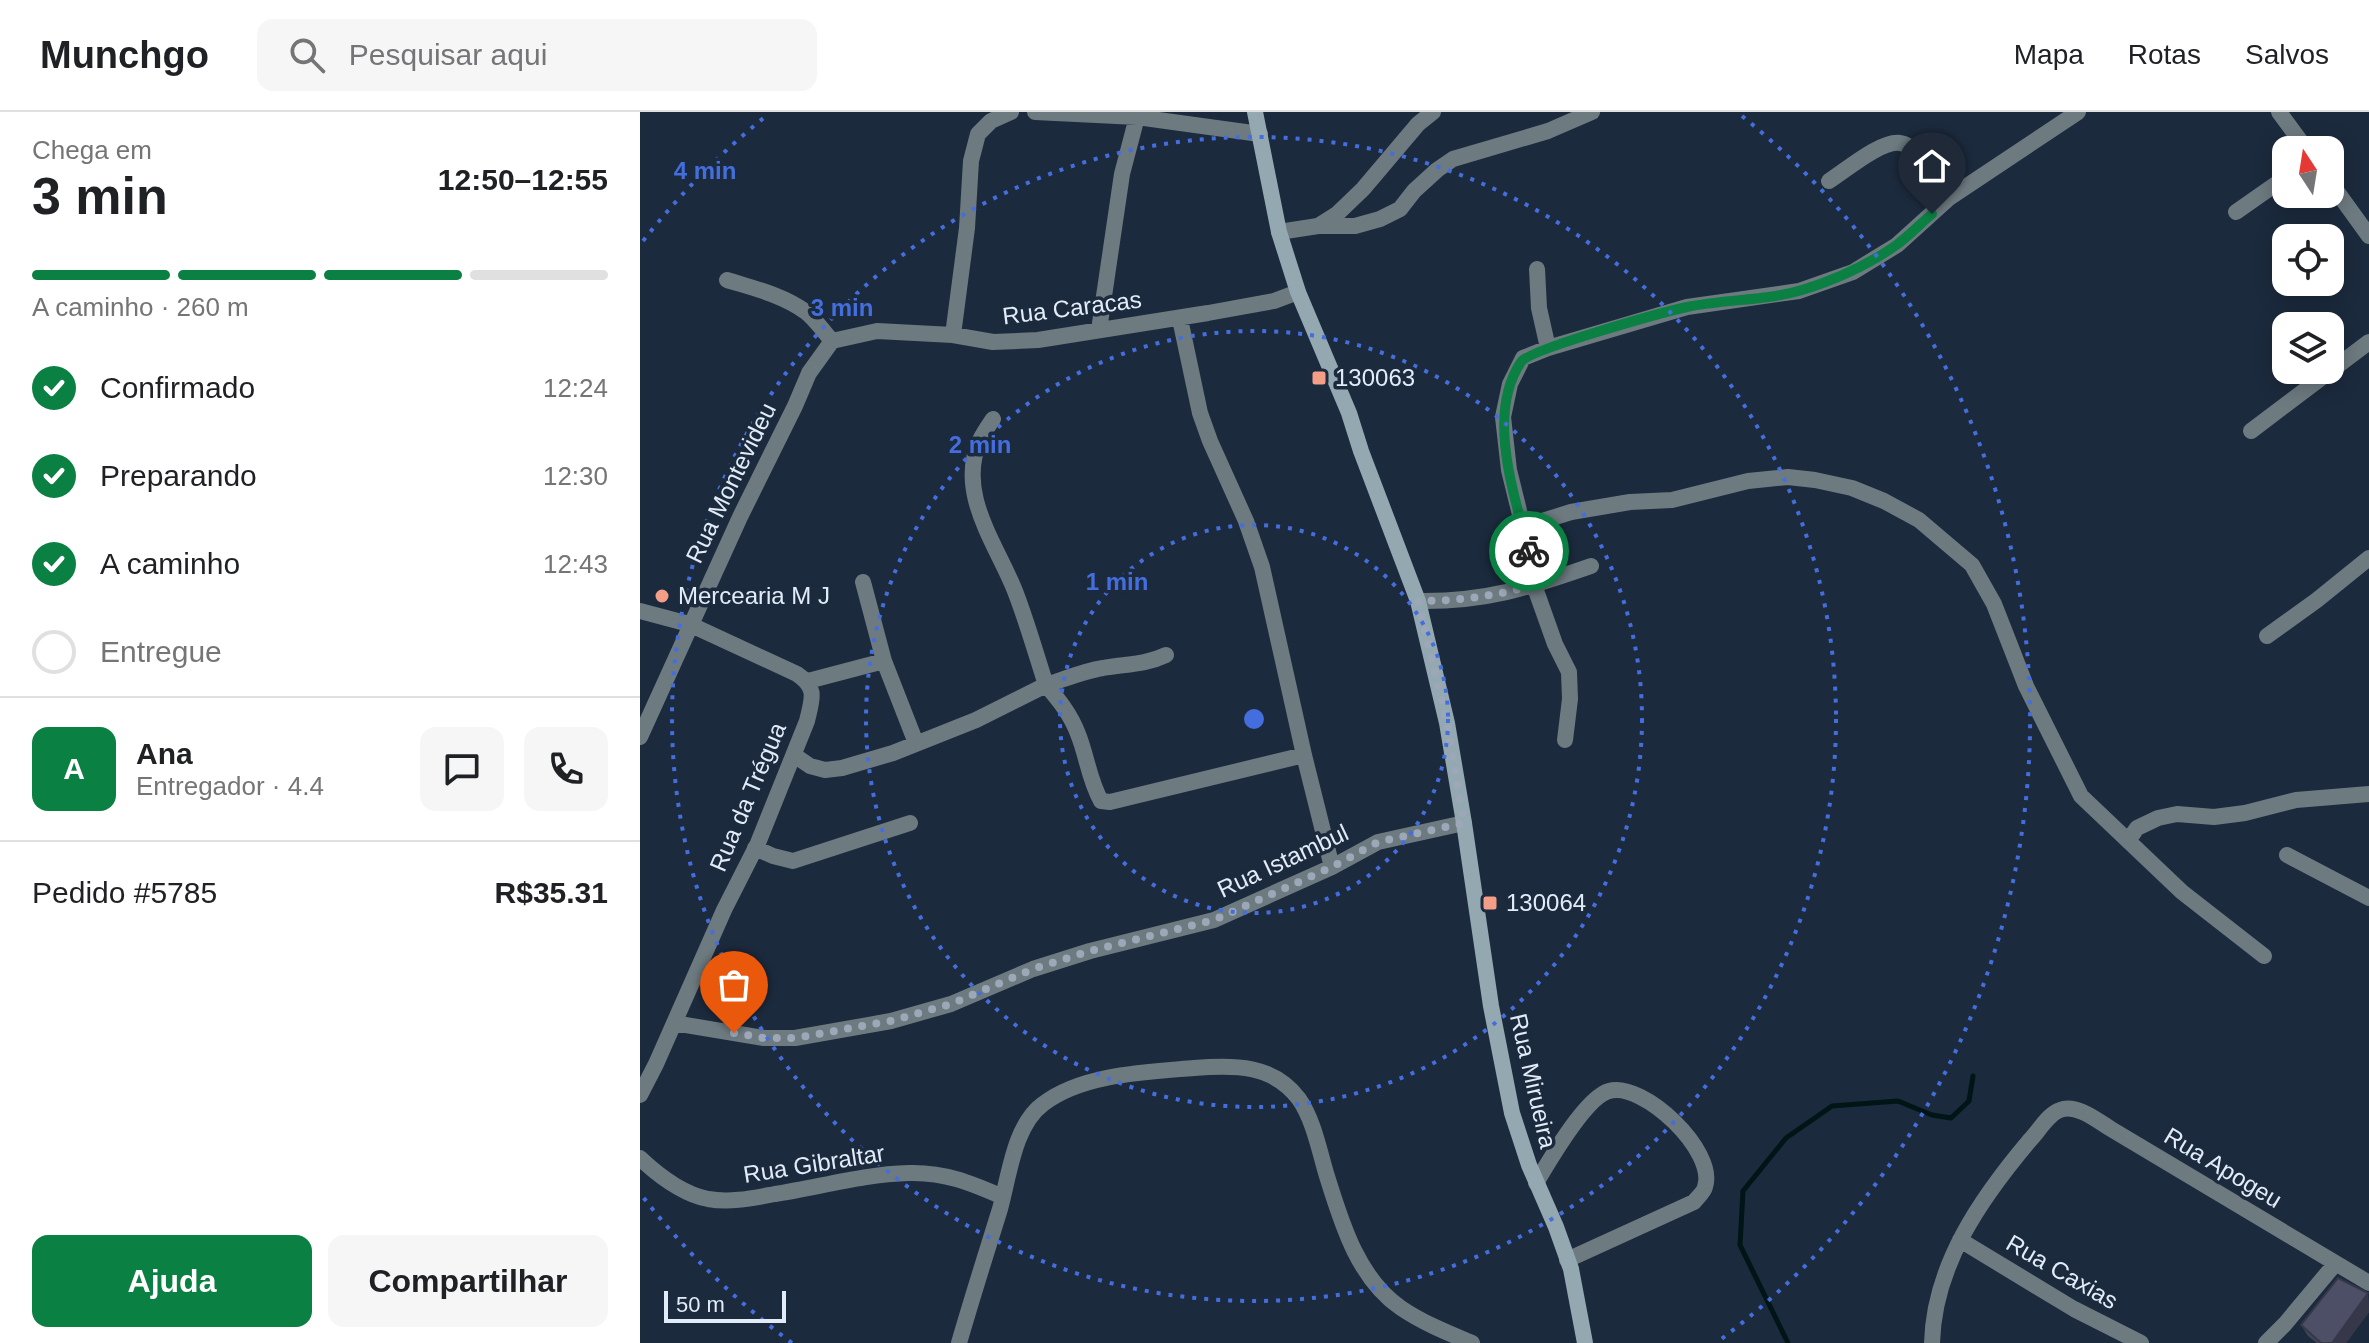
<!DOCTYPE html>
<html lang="pt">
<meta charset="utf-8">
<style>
:root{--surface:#fff;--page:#f6f6f6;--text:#202124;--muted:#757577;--line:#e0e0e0;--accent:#0b8043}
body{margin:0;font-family:Arial,sans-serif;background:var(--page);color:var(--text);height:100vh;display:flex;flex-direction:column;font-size:30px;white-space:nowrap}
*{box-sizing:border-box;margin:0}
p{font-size:26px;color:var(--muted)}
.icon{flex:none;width:44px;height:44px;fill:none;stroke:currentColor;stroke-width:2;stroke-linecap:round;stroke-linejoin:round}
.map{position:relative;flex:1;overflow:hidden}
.panel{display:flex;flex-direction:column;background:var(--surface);width:640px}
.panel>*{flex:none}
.needle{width:52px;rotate:348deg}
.buttons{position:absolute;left:1632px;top:24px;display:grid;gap:16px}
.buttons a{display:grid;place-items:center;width:72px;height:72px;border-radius:16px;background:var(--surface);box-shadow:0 4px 20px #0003;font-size:40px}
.scale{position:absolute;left:24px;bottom:20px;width:122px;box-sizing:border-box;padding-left:8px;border:4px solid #e2ecf8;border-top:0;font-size:22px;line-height:28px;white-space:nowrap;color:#e2ecf8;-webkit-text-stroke:6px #1b2a3d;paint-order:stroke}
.pin{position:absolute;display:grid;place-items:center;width:68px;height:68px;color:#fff;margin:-82px -34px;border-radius:50% 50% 50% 0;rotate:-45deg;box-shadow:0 0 8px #0007}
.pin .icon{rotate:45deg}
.courier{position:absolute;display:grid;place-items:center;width:80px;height:80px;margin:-40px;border:6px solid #0b8043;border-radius:50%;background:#fff;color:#222;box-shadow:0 2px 10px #0007}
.headline em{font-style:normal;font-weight:700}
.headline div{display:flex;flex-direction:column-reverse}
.headline{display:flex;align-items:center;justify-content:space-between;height:136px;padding:0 32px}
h1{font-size:52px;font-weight:700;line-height:60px}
.bar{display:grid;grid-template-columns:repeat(4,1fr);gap:12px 8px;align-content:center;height:96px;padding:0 32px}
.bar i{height:10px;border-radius:6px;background:var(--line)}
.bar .current{background:var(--accent)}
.bar p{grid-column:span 4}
.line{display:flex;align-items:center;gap:20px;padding:0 32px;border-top:2px solid var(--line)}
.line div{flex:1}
.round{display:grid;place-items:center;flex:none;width:84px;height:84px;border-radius:16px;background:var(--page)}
ol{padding:0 32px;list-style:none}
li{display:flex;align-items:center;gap:24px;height:88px}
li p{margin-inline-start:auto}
li .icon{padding:8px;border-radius:50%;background:var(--accent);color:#fff;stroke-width:4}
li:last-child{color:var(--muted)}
li i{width:44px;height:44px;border:4px solid var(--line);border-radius:50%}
.button{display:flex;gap:16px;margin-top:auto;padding:16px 32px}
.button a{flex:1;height:92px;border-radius:16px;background:var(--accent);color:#fff;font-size:32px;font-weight:700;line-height:92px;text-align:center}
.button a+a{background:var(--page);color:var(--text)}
header{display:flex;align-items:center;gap:48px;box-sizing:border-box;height:112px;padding:0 40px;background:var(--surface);border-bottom:2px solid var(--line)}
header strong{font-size:38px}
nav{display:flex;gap:44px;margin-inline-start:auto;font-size:28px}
.search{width:560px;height:72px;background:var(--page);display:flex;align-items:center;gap:20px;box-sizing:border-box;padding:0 28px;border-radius:16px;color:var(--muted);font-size:30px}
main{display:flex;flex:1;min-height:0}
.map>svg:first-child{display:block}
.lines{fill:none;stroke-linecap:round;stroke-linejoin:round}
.stream{stroke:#001516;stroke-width:5}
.minor{stroke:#6d7a80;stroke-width:16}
.tertiary{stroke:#6d7a80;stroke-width:16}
.secondary{stroke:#93a8b1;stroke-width:16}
.wall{fill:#424459}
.shaded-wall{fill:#363748}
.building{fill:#4d4f67;stroke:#363748;stroke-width:2}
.done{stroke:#9ca8b7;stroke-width:8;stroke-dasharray:0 14.4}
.route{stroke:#0b8043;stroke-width:10}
.ring{fill:none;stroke:#446ede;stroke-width:4;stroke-dasharray:4 8}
.poi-dot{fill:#f49e88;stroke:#1b2a3d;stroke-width:3}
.labels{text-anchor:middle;stroke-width:7;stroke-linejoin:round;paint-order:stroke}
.street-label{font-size:24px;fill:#e2ecf8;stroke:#1b2a3d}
.poi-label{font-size:24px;fill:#e2ecf8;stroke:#1b2a3d;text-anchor:start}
.centre{fill:#446ede;stroke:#1b2a3d;stroke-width:4}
.ring-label{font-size:24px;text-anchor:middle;font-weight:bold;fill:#446ede;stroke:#1b2a3d;stroke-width:7;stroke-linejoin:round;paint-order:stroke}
</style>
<header>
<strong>Munchgo</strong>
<div class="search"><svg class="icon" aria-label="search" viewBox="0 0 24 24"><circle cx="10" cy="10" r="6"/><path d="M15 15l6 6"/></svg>Pesquisar aqui</div>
<nav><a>Mapa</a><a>Rotas</a><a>Salvos</a></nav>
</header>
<main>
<section class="panel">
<div class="headline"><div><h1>3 min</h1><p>Chega em</p></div><em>12:50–12:55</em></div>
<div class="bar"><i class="current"></i><i class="current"></i><i class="current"></i><i></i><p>A caminho · 260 m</p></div>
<ol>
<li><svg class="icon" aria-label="check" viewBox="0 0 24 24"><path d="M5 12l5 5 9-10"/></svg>Confirmado<p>12:24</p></li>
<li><svg class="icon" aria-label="check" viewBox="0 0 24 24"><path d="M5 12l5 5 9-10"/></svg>Preparando<p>12:30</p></li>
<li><svg class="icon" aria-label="check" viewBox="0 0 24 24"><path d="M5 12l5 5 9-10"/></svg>A caminho<p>12:43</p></li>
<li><i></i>Entregue</li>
</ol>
<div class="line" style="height:144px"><b class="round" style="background:var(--accent);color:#fff">A</b><div><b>Ana</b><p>Entregador · 4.4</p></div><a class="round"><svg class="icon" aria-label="chat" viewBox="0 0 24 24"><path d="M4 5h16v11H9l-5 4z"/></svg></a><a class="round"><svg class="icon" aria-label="phone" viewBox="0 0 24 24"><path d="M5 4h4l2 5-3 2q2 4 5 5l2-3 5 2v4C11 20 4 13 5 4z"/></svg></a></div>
<div class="line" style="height:104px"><div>Pedido #5785</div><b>R$35.31</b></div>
<div class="button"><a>Ajuda</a><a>Compartilhar</a></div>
</section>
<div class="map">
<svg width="1729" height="1231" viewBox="0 0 1729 1231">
<rect width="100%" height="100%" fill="#1b2a3d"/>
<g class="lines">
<path class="stream" d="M1148,1231L1100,1133L1103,1079L1146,1026L1192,994L1258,989L1292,1003L1311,1006L1329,989L1333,964"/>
<path class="minor" d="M395,0L497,5L620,22
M1189,69C1205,59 1241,28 1260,31C1278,33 1299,71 1309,86
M1596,100L1646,65
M678,114H715L740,107L760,97L774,79L797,58L813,47L908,19L952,0
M897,157L899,196L908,236
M87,168C113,176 143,183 166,200C176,208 184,220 192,229L237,219L313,223L353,230L398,228L568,201L634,189L658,180
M540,207L560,301L570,329L606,409L622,455L664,643L692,755
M459,218L482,62L497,5
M313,223L327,116L331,49L338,22L351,9L371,0
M353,307C349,313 344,320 340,328C316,381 356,431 375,479C387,510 396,542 406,573C425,567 444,559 463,556C485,552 505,553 526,543
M1611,319L1729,230
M883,415L931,400L990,390L1032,388L1108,369L1148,365L1175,368L1212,376L1244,389L1279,408L1332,453L1354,492L1386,574L1441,684L1542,780L1624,844
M223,470L244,549L276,631
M778,489C845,490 888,476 951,454
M0,499L49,512L157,562C178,576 172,587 167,609L118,731L84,798L16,952L0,983
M1627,524L1677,488L1729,446
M168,569L244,549
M0,625L100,405L155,294L169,261L192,229
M925,628L930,587L929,560L915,532L894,473L891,447L869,358L863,305L870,272L883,246L908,236L1047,195L1159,179L1213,160L1257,133L1309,86L1438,0
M154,643L170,654L185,658L202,656L253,641L336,608L406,573C419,588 431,603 438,622C447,644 449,668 461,689L470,690L664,643
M1488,729L1497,716L1518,706L1537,702L1574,705L1605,701L1656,688L1729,682
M115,736L133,744L153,749L270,711
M1647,743L1729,786
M34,911L124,926H155L251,909L311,892L393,857L450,839L574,808L692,755L738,730L824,711
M0,1046C18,1063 43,1082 68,1087C91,1091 113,1086 135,1082C180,1075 224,1062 269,1061C305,1060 331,1071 363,1085
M896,1071C909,1049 946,985 969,979C1003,969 1077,1039 1065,1075C1064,1080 1057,1086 1054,1090L927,1148
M1320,1128L1434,1197L1501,1231
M319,1231C332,1186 346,1142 360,1097C369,1065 374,1013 403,992C442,962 506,960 554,956C594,953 633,952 659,987C673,1007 679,1037 686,1061C701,1109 717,1166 761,1196C783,1211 808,1221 832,1231
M1292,1231C1294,1153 1341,1086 1390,1028C1399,1019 1408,1002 1420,998C1436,991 1458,1009 1471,1017L1729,1171
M1626,1231L1645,1212L1695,1152"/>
<path class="tertiary" d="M1639,0L1667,38
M1690,70L1729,124
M639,120L678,114L697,102L723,77L778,12L793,0"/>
<path class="secondary" d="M615,0L639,120L658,180L709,301L721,339L778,489L807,611L824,711L851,894L872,1001L889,1053L916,1115L931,1157L945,1231"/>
</g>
<path class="wall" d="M1728,1181L1729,1200L1706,1231H1677L1668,1224L1661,1213Z"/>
<path class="shaded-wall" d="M1728,1181L1729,1200L1706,1231H1692Z"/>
<path class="building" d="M1698,1166L1728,1181L1692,1231H1681L1661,1213Z"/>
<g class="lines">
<path class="done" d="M94,921L124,926H155L251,909L311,892L393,857L450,839L574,808L692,755L738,730L824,711L807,611L778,489C819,489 855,484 894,473L889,439"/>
<path class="route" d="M889,439C874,383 846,302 881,250C890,237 1024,200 1047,195C1085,187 1126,189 1162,178C1195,168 1226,154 1255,134C1268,125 1280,112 1292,102"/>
</g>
<g class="ring">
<circle cx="614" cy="607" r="194"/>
<circle cx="614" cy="607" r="388"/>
<circle cx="614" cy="607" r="582"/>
<path d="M152 1231A776 776 0 0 1 3 1085M3 129A776 776 0 0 1 126 4M1102 4A776 776 0 0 1 1076 1231"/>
</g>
<g class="poi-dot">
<rect x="671" y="258" width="16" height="16" rx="4"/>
<circle cx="22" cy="484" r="8"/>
<rect x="842" y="783" width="16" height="16" rx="4"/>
</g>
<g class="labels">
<g class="street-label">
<text transform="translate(432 196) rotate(-7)" y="8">Rua Caracas</text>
<text transform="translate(91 371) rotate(-64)" y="8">Rua Montevideu</text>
<text transform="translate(108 685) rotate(-67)" y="8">Rua da Trégua</text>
<text transform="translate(643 749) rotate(-25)" y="8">Rua Istambul</text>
<text transform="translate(893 969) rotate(77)" y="8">Rua Mirueira</text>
<text transform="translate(174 1052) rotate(-9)" y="8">Rua Gibraltar</text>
<text transform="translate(1583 1056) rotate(31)" y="8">Rua Apogeu</text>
<text transform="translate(1422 1160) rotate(30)" y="8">Rua Caxias</text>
</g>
<g class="poi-label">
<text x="695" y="274">130063</text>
<text x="38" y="492">Mercearia M J</text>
<text x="866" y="799">130064</text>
</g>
</g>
<circle cx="614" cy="607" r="12" class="centre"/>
<g class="ring-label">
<text x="65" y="67">4 min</text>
<text x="202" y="204">3 min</text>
<text x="340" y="341">2 min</text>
<text x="477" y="478">1 min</text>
</g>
</svg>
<div class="buttons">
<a><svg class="needle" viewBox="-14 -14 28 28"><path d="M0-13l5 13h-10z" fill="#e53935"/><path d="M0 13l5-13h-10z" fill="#757577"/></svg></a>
<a><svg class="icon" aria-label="locate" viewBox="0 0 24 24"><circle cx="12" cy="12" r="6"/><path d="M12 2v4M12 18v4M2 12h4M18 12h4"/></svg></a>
<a><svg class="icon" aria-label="layers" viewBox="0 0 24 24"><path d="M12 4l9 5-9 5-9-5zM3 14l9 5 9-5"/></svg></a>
</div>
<div class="scale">50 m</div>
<div class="pin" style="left:94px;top:921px;background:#ea580c"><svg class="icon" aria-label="bag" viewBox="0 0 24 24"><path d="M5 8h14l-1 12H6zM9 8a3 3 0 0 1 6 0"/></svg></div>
<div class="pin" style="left:1292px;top:102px;background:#1f2937"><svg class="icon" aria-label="home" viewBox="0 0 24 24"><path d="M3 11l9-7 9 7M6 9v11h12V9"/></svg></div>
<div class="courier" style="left:889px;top:439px"><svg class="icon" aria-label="bike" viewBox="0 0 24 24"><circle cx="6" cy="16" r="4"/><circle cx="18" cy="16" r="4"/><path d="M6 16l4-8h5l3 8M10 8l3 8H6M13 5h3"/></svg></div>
</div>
</main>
